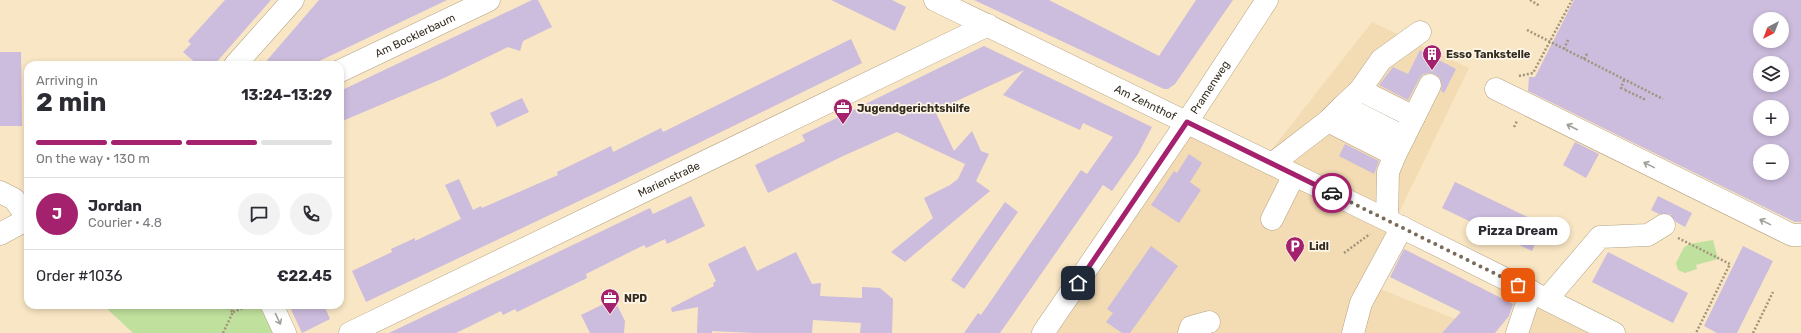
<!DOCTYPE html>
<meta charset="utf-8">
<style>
:root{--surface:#fff;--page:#f2f2f3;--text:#2b2b33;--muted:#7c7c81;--line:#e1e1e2;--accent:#a4216e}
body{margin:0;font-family:Rubik,sans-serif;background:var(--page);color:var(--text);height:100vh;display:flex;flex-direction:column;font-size:15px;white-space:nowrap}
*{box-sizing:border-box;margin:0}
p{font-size:13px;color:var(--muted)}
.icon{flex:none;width:22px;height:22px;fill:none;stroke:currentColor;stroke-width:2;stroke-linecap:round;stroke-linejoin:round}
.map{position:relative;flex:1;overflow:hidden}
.details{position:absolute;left:24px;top:61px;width:320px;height:248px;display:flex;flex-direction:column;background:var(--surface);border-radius:12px;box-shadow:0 2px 6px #0003}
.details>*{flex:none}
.needle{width:26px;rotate:222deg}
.buttons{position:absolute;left:1753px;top:12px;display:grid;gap:8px}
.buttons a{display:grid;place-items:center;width:36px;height:36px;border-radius:50%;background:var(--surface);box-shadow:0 2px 6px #0003;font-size:20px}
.pin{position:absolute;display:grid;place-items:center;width:34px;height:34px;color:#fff;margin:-17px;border-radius:8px;box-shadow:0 2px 6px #0006}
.courier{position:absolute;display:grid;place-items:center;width:40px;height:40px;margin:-20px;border:3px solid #a4216e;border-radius:50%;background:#fff;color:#222;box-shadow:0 1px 5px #0007}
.bubble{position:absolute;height:28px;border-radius:14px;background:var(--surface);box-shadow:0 2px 6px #0003;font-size:13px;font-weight:700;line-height:28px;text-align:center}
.overview em{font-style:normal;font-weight:700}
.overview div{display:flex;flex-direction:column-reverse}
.overview{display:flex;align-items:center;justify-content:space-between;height:68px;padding:0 12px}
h1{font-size:26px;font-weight:700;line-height:30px}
.bar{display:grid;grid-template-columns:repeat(4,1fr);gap:6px 4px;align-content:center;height:48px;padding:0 12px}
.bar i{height:5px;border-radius:3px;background:var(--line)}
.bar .current{background:var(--accent)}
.bar p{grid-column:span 4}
.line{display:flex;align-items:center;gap:10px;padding:0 12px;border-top:1px solid var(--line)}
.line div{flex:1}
.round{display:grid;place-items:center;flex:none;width:42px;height:42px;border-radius:21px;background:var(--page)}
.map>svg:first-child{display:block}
.built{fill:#f3dcb3}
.green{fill:#c0e09d}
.building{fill:#ccbcdd;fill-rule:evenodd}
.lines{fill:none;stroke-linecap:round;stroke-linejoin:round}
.minor-casing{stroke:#b4a282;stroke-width:23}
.major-casing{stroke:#b4a282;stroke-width:23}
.path{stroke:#a2947b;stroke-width:2.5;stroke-dasharray:2 2;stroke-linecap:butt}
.minor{stroke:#fff;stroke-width:22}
.major{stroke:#fff;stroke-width:22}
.oneway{stroke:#a3a09a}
.done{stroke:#786c58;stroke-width:4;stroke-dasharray:0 7.2}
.route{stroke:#a4216e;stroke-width:5}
.labels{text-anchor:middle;stroke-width:3.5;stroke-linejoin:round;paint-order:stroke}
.street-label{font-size:11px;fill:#332b1e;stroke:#fcf5e7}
.poi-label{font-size:11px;font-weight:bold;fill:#332b1e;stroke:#fcf5e7;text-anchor:start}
</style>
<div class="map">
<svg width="1801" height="333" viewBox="0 0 1801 333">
<rect width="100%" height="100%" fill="#f9e6c4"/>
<path class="built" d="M1372,22L1469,68L1365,283L1453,318L1478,333H1044L1186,126L1265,158Z
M1533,296L1607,333H1513Z"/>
<path class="green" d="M1713,240L1718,259L1696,265L1697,269L1685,273L1678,270L1676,263L1684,247L1690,244Z
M103,305H269L282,333H133Z"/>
<path class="building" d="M225,0H271L214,65H198L183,52L191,44L188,41Z
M319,0H447L311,65H263Z
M532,0H538L552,27L523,41L520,51L508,47L444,78L340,122V91Z
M831,0H892L906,7L895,31Z
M974,0H1049L1159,56L1196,0H1233L1175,84L1168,89H1164Z
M1574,0H1801V222H1795L1528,91L1529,77H1535ZM1760,19H1782V41H1760ZM1760,63H1782V85H1760ZM1760,107H1782V129H1760ZM1760,151H1782V173H1760Z
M851,39L862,63L619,182L366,302L352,271L392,252L391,249L415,238V241L461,219L445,185L459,179L473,210L481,206L482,208L558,175L557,172L611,146L613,152L661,128L663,132Z
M984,46L1152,127L1138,154L1112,191L1103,185L1000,333H964L978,313L981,315L1081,170L1087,174L1113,137L1083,123L1080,130L1003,95L1024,70L935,111L954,151L972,131L981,151L989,154L976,181L990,191L905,262L891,252L933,218L924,198L950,185L958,179L965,164L897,132L843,156L768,193L755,165L805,141L802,135Z
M1420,50L1456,69L1444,93L1441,91L1442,85L1440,78L1435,74L1430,73L1423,74L1419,79L1408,100L1379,85L1393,67L1408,74Z
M0,52H21L22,126H0Z
M522,98L529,112L497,127L490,113Z
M1575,142L1599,154L1586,178L1563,165Z
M1345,144L1379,161L1374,174L1339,156Z
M1189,154L1202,163L1190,182L1201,190L1179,223L1151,205L1174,171L1177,173Z
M1455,182L1544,225L1532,251L1442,208Z
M691,196L705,226L667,244L665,239L646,248L644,245L586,274L587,278L517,312L515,309L503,315L501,311L456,333H389L650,208L653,214Z
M1658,196L1692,213L1685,227L1676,222L1670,214H1659L1651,210Z
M1005,202L1018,212L964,289L951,280Z
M745,246L757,271L796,252L812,284L821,283L820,296L862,298V287L880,288L893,299L892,333H860L861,323L813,320L812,333H754L712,331V333H697L698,307L672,312L671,308L714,286L713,283L716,281L708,264Z
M1151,246L1178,266L1130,333H1122L1106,322L1113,313L1107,309Z
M1743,246L1773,261L1737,333H1717L1704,326Z
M1404,249L1513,304L1509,316L1495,333H1442L1461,312L1390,277Z
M1608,252L1688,293L1673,323L1592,282Z
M614,299L625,321L624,333H590L581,315Z
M289,305H324L330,319L302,333Z"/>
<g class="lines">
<defs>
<g id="minor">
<path id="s1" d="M340,71L489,0"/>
<path d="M1496,89L1792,235H1801"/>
<path d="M1360,90L1381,60L1420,32"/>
<path d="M1343,106L1360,90L1414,117L1404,137"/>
<path d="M1414,117L1430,85"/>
<path d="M1328,121L1395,155L1388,172L1387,220"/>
<path d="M1272,164L1328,121L1343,106L1404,137L1395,155"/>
<path d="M0,192L14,199L28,218"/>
<path d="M1272,219L1294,175"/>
<path d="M1547,299L1600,237L1648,235L1664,225"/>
<path d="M272,305L285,333"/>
<path id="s2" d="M350,333L988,25"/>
<path id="s3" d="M1043,333L1187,122L1267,0"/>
<path d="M1189,333L1191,327L1209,322"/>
<path d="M1353,333L1361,303L1402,227"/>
<path d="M1517,333L1531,291"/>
</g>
<g id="major">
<path id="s4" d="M935,0L1387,220L1614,333"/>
<path d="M235,65L293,0"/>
<path d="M0,234L28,219"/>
</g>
</defs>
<use href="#minor" class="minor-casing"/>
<use href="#major" class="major-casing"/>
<path class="path" d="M1530,0L1540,6
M1527,30L1663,99
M1564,49L1568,40
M1584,59L1588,52
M1519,76L1533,73L1572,0
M1624,80L1621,88L1625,89
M1625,90L1644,99L1643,101
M1514,127L1517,121
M1678,238L1730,264L1696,333
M1344,253L1370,234
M233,312L251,305
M223,333L233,312L225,305
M1753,333L1773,292"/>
<use href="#minor" class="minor"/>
<use href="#major" class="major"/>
</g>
<defs><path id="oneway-shaft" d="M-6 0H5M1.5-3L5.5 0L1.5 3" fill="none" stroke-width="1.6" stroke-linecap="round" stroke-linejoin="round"/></defs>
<g class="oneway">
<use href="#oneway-shaft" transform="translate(1572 127) rotate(-153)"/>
<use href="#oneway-shaft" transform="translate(1649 165) rotate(-154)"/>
<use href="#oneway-shaft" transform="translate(1765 222) rotate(-154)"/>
<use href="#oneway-shaft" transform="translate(278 319) rotate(65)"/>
</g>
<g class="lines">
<path class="done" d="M1332,193L1518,285"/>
<path class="route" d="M1078,283L1187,122L1332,193"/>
</g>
<defs>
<symbol id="building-pin" viewBox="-11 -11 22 30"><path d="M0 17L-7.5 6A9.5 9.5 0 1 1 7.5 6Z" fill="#a4216e" stroke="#fcf5e7"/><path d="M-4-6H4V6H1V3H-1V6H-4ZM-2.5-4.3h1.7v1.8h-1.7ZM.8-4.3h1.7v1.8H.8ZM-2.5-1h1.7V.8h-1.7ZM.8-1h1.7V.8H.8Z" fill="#fff"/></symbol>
<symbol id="office-pin" viewBox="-11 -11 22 30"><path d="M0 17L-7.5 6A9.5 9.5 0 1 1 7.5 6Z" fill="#a4216e" stroke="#fcf5e7"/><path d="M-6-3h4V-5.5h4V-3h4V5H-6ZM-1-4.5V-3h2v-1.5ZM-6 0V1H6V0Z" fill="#fff"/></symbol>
<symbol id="parking-pin" viewBox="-11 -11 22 30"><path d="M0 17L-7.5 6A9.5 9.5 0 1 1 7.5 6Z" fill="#a4216e" stroke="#fcf5e7"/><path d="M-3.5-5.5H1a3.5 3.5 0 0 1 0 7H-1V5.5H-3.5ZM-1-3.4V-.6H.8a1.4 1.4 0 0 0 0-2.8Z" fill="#fff"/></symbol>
</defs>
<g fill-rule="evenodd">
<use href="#building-pin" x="1421" y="43" width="22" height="30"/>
<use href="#office-pin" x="832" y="97" width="22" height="30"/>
<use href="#parking-pin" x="1284" y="235" width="22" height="30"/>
<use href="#office-pin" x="599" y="287" width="22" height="30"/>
</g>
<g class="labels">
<g class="street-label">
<text dy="4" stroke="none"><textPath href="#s1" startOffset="83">Am Bocklerbaum</textPath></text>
<text dy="4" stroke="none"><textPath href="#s3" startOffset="297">Pramenweg</textPath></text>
<text dy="4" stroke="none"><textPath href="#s4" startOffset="234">Am Zehnthof</textPath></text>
<text dy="4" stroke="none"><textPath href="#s2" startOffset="354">Marienstraße</textPath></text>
</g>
<g class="poi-label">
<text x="1446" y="58">Esso Tankstelle</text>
<text x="857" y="112">Jugendgerichtshilfe</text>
<text x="1309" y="250">Lidl</text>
<text x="624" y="302">NPD</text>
</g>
</g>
</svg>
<div class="buttons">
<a><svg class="needle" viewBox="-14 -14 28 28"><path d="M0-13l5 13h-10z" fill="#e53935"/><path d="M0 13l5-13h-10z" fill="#7c7c81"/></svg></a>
<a><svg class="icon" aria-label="layers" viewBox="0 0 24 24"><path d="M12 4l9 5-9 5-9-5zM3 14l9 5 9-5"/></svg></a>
<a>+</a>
<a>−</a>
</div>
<div class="pin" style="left:1518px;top:285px;background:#ea580c"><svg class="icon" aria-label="bag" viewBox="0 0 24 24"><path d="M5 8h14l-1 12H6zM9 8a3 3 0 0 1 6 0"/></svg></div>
<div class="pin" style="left:1078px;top:283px;background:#1f2937"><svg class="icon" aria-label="home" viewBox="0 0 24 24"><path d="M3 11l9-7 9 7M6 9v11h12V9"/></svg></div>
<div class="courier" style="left:1332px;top:193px"><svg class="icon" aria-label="car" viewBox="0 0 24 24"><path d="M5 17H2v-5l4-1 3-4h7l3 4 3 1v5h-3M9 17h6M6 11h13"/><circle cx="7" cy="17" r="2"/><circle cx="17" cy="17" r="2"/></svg></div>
<div class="bubble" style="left:1466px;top:217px;width:104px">Pizza Dream</div>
<section class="details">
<div class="overview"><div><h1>2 min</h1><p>Arriving in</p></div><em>13:24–13:29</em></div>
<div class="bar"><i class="current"></i><i class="current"></i><i class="current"></i><i></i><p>On the way · 130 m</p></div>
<div class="line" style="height:72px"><b class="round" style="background:var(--accent);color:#fff">J</b><div><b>Jordan</b><p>Courier · 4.8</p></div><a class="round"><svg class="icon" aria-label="chat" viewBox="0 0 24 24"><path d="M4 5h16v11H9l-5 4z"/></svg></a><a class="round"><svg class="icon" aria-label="phone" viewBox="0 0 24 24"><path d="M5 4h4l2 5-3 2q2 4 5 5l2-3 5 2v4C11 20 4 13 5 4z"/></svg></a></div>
<div class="line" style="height:52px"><div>Order #1036</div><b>€22.45</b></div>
</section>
</div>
